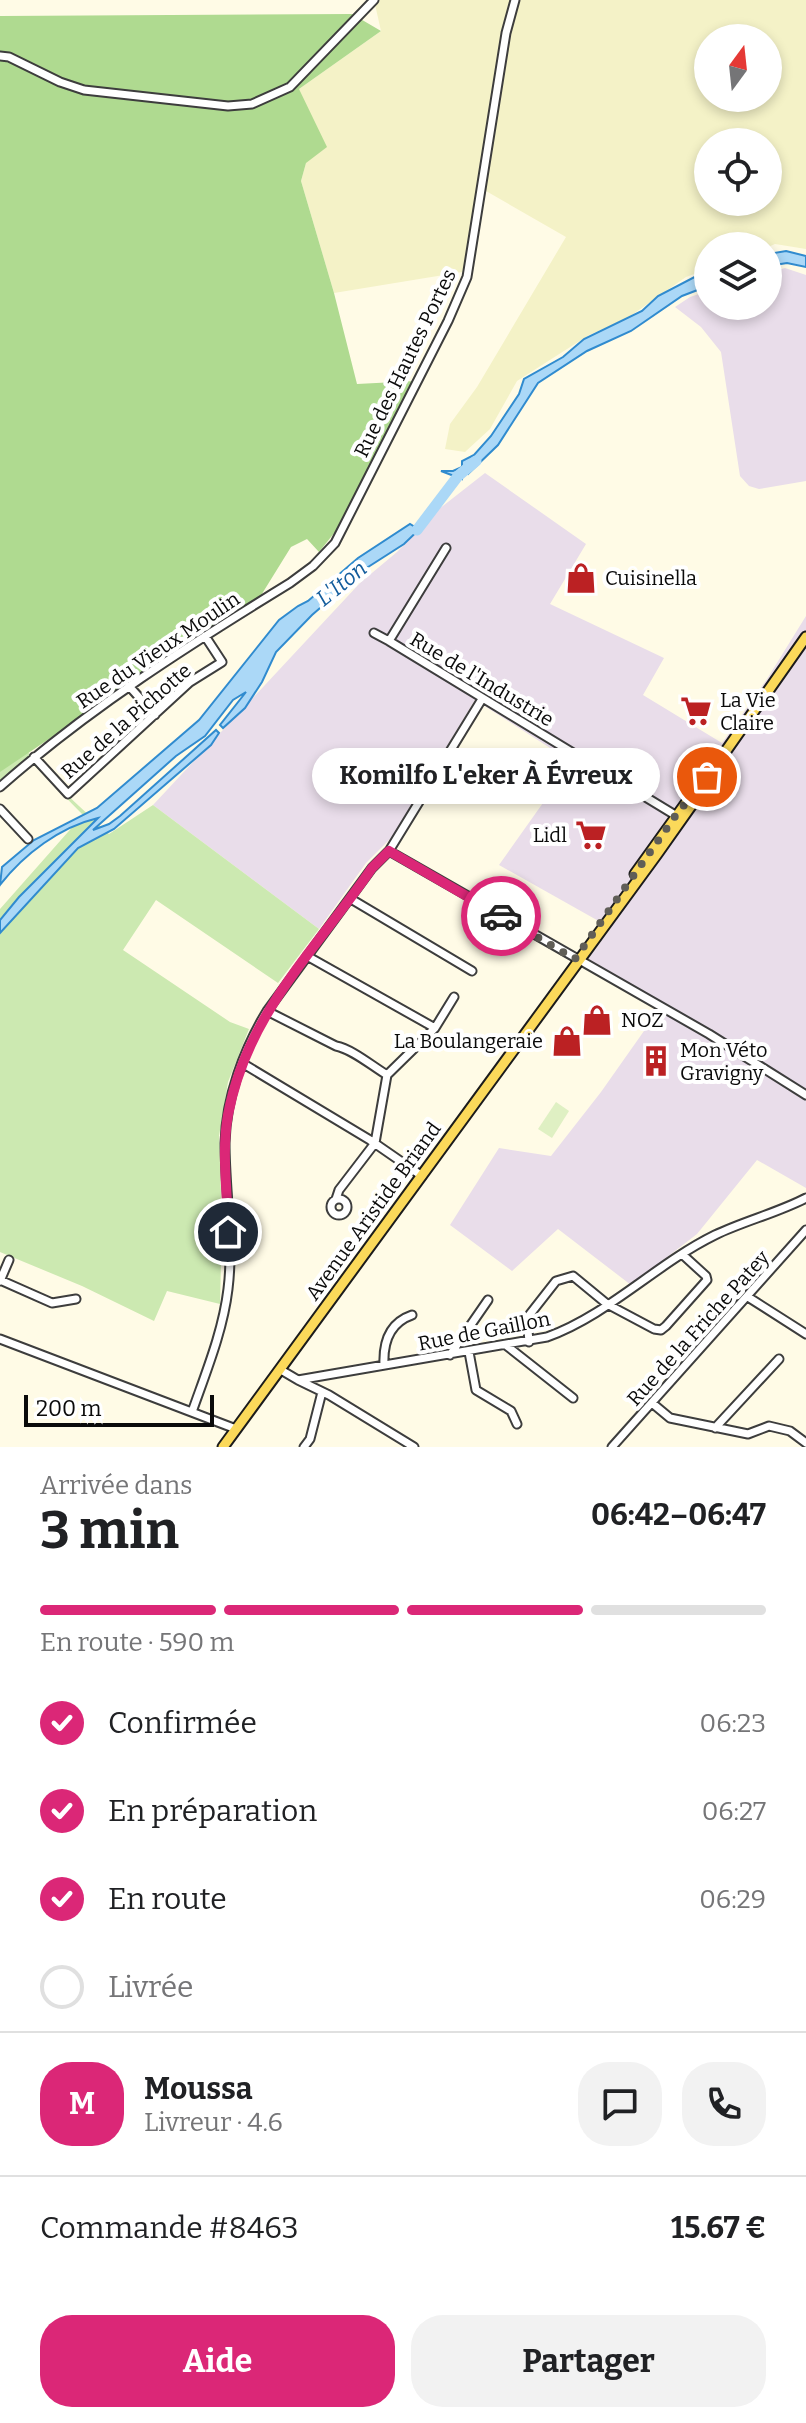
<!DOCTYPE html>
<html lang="fr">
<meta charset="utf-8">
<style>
:root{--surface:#fff;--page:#f2f2f2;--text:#202124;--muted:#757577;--line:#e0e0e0;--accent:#db2777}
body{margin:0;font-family:Bitter,serif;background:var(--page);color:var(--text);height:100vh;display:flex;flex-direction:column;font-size:30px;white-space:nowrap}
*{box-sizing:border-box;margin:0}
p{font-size:26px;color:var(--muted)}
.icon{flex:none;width:44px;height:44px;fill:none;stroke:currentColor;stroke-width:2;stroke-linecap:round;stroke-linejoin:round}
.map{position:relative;height:1447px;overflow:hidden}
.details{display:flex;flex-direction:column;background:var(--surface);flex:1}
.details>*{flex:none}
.needle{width:52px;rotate:15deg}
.fabs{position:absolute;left:694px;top:24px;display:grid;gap:16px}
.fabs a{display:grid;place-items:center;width:88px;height:88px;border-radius:50%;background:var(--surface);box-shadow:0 4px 12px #0003;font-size:40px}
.scale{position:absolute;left:24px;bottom:20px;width:190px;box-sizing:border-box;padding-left:8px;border:4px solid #0a0a0a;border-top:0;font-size:22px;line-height:28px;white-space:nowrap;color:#0a0a0a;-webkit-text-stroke:6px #fff;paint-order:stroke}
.pin{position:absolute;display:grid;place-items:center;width:68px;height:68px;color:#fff;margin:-34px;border:4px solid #fff;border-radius:50%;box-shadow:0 2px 8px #0007}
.courier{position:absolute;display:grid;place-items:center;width:80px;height:80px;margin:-40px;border:6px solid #db2777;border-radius:50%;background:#fff;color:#222;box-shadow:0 2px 10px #0007}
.bubble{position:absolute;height:56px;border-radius:28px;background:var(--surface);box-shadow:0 4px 12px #0003;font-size:26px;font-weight:700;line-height:56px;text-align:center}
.summary em{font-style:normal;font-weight:700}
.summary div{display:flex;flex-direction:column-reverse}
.summary{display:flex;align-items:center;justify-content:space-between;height:136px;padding:0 40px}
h1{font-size:52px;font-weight:700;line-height:60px}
.bar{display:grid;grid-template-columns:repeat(4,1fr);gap:12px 8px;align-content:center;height:96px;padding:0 40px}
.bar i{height:10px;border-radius:6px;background:var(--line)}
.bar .active{background:var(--accent)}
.bar p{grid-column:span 4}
.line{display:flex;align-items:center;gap:20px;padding:0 40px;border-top:2px solid var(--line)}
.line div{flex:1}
.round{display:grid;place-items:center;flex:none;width:84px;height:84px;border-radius:32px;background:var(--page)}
ol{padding:0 40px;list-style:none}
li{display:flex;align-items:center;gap:24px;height:88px}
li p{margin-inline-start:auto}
li .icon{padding:8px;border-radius:50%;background:var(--accent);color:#fff;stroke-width:4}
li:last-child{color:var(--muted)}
li i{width:44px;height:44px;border:4px solid var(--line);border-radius:50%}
.cta{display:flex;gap:16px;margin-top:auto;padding:16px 40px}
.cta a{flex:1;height:92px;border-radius:32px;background:var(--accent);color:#fff;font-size:32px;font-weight:700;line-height:92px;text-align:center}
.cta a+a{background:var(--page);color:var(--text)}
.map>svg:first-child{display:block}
.industrial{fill:#e9ddea}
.farmland{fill:#f4f2c7;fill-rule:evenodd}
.green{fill:#cce9b1}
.forest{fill:#afda90}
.pitch{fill:#dff0c3}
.water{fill:#abd8f7;stroke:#308bcf;stroke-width:2}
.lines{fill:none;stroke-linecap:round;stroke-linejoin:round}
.river{stroke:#abd8f7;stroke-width:11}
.minor-casing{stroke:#3d3d3d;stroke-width:11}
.major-casing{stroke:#1b1b1b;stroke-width:13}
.minor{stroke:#fff;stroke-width:7}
.major{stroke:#fbd95a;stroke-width:9}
.done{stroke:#605e57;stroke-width:8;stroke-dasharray:0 14.4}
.route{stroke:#db2777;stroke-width:10}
.labels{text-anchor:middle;stroke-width:8;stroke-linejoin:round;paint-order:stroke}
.street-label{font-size:20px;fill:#0a0a0a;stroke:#fff}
.poi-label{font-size:20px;fill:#0a0a0a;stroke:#fff;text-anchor:start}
.water-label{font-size:22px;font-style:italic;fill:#135c9c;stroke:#fff}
</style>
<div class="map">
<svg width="806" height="1447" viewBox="0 0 806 1447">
<rect width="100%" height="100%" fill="#fffbe6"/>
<path class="industrial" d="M785,268L806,275V481L759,489L749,486L740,476L721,352L701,327L675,307L690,297L708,291V306H768V273Z
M485,473L586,544L550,604L664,658L643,695L722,743L767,679L806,616V1188L757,1160L697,1234L631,1285L558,1229L512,1271L450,1225L499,1148L551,1156L601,1092L663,1004L588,959L611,928L499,865L572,762L475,700L392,837L366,863L319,929L153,805L360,583L397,552L439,509Z"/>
<path class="farmland" d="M374,0H806V249L775,244L768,247L708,246V269L686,277L626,319L589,335L517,381L490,429L465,452L445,449L450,424L477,387L566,237L486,191L462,272L334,293L301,181L306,163L299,89L381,31ZM708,38H768V98H708ZM708,142H768V202H708Z"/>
<path class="green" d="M27,751L64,792L109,834L153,805L319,929L278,983L156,900L123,950L230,1022L249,1029L228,1082L219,1136L222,1219L220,1304L167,1291L154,1321L82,1286L0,1252V909L83,815L27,758L0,781V771Z"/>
<path class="forest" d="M352,14L381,31L299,89L327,147L306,163L301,181L334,293L357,384L415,381L339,527L319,552L307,539L291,547L260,597L0,772V16Z"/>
<path class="pitch" d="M556,1102L569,1111L552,1138L538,1129Z"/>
<path class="water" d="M786,251L806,256V267L787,263L768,266V254Z
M708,270V286L682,296L631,331L587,351L538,383L498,445L468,474L463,471L462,479L441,471H453L462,467V461L474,455L491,436L519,394L524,379L563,357L584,339L642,311L658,296Z
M424,517L428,521L404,544L365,569L312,615L276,652L262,682L245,708L223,728L220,725L246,692L233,700L205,736L176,756L93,830L109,824L120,816L216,730L219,733L211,745L114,829L78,848L0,933V920L19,897L98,818C60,827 24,854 0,885L2,867L34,840L97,808L199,720L279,620L298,606L308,601L358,558L410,524L415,527Z"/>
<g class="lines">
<path class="river" d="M417,530L458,476L476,461"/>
<defs>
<path id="minor" d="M0,56L9,57L60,82L84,90L228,106L252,104L290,87L374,0
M446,548L389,641L680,818
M374,633L389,641
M129,686L155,715
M34,757L68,794L190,682L222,662L205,636
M0,787C89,708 189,645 290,583L313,566L335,543L448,321L467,277L506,33L515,0
M0,809L28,839
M389,851L709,1034L806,1095
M351,899L472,971
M307,956L435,1028
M267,1011L336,1046C352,1049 372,1066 387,1075
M242,1063L370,1140L422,1176
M336,1199L339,1190L375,1143L387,1075L435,1028L454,997
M331 1207a8 8 0 1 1 16 0a8 8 0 1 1-16 0Z
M0,1280L52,1303L76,1299
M0,1281L9,1260
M748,1297L806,1334
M0,1339L236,1429
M529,1342L527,1318L556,1281L573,1276L607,1304L654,1329L661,1330L666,1326L707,1280L706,1276L683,1255
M507,1346L573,1398
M469,1352L476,1390L511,1411L517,1424
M450,1355L488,1300
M384,1365C383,1343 389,1323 412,1315
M281,1370L298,1380L547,1337C608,1315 656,1264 715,1235C744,1221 777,1213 806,1198
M298,1380L329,1395L414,1447
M652,1403L670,1418L748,1434L769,1426L790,1431L806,1443
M192,1412C206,1372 223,1331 228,1289C234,1241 225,1191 225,1143C226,1097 244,1049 267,1011L372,868L389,851L482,699
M715,1428L779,1359
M304,1447L310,1439L322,1392
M612,1447L806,1230"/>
<path id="major" d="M635,874L694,792L702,785L806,637
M223,1447L657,854L698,796L702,785"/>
</defs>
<use href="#minor" class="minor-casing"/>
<use href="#major" class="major-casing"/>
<use href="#minor" class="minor"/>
<use href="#major" class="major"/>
</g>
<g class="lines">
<path class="done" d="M501,916L575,959L676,815L707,777"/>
<path class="route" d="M228,1232C228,1194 221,1154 228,1115C247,1013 316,950 372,868L389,851L501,916"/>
</g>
<defs>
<symbol id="shop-bare" viewBox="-9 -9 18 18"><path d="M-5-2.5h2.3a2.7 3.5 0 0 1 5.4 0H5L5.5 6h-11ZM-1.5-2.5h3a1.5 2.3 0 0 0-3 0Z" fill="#bb2123" stroke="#fff" stroke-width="2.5" paint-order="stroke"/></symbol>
<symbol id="supermarket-bare" viewBox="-9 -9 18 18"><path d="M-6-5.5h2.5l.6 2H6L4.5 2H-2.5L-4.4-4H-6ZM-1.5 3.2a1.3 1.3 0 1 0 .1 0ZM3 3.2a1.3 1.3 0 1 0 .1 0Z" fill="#bb2123" stroke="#fff" stroke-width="2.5" paint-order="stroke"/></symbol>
<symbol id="building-bare" viewBox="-9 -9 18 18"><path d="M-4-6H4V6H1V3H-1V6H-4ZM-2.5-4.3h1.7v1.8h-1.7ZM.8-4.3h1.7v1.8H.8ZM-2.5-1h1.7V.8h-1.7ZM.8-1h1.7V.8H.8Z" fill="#bb2123" stroke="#fff" stroke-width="2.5" paint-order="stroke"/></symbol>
</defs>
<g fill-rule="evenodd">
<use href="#shop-bare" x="559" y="556" width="44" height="44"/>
<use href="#supermarket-bare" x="674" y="689" width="44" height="44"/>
<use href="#supermarket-bare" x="569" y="813" width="44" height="44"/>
<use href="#shop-bare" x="575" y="998" width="44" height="44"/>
<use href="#shop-bare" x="545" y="1019" width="44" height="44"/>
<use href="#building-bare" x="634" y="1039" width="44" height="44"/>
</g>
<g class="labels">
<g class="street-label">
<text transform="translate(405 363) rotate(-64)" y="7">Rue des Hautes Portes</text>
<text transform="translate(158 650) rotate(-34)" y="7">Rue du Vieux Moulin</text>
<text transform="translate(482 679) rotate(31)" y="7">Rue de l'Industrie</text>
<text transform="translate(126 721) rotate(-41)" y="7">Rue de la Pichotte</text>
<text transform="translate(373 1211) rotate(-54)" y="7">Avenue Aristide Briand</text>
<text transform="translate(698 1328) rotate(-48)" y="7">Rue de la Friche Patey</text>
<text transform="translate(484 1331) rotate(-11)" y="7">Rue de Gaillon</text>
</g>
<g class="poi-label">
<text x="605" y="585">Cuisinella</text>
<text x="720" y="707">La Vie<tspan x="720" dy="23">Claire</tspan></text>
<text x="567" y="842" text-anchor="end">Lidl</text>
<text x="621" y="1027">NOZ</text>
<text x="543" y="1048" text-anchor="end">La Boulangeraie</text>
<text x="680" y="1057">Mon Véto<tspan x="680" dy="23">Gravigny</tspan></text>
</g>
<g class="water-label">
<text transform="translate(341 583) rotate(-39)" y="8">L'Iton</text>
</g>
</g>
</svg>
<div class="fabs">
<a><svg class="needle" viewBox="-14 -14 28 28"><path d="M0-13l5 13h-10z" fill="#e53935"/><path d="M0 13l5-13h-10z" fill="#757577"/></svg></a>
<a><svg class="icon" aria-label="locate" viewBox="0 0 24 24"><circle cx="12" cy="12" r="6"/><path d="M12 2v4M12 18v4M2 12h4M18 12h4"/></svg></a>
<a><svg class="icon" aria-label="layers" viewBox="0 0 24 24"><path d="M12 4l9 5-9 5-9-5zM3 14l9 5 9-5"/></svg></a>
</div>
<div class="scale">200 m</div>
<div class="pin" style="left:707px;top:777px;background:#ea580c"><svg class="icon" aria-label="bag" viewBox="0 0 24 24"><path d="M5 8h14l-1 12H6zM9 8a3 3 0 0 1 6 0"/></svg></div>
<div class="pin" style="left:228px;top:1232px;background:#1f2937"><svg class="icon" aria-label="home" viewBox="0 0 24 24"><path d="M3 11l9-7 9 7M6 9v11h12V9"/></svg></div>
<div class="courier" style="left:501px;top:916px"><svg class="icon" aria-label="car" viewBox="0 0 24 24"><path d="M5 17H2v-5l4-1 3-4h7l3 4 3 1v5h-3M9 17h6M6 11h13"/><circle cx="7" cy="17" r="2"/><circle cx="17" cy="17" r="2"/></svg></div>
<div class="bubble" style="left:312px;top:748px;width:348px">Komilfo L'eker À Évreux</div>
</div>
<section class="details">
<div class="summary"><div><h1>3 min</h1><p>Arrivée dans</p></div><em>06:42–06:47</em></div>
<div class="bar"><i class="active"></i><i class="active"></i><i class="active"></i><i></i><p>En route · 590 m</p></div>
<ol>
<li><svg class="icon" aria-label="check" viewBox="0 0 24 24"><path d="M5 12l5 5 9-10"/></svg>Confirmée<p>06:23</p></li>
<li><svg class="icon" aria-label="check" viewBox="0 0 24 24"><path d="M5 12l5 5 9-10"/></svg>En préparation<p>06:27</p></li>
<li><svg class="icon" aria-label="check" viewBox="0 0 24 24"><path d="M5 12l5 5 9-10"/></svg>En route<p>06:29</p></li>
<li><i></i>Livrée</li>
</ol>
<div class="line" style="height:144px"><b class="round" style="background:var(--accent);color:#fff">M</b><div><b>Moussa</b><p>Livreur · 4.6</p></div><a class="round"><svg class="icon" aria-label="chat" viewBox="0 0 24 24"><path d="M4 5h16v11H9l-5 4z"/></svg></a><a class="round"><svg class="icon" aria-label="phone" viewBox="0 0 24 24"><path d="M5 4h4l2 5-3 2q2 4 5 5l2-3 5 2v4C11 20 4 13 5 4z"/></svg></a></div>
<div class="line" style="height:104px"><div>Commande #8463</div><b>15.67 €</b></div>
<div class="cta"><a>Aide</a><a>Partager</a></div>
</section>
